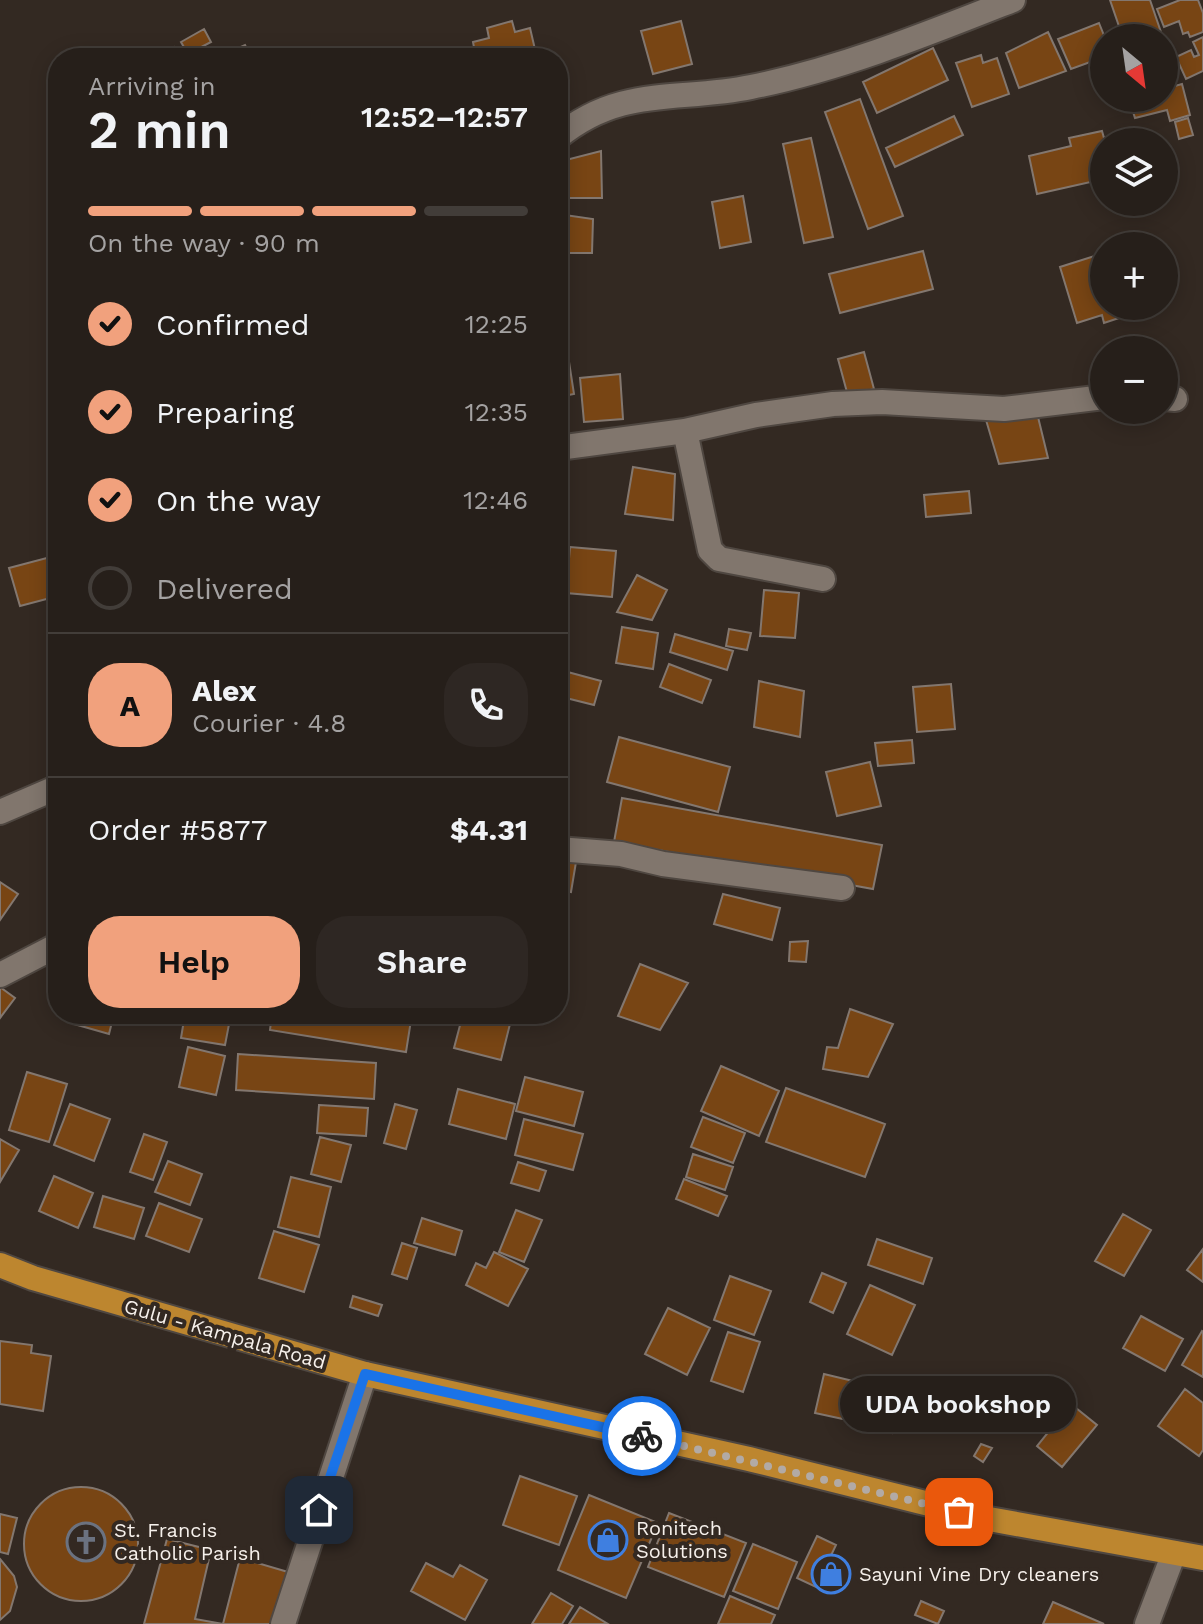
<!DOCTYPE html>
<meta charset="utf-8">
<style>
:root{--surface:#261f1a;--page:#2e2723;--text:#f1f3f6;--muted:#a4a2a2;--line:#423d39;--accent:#f1a17d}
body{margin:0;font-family:"Work Sans",sans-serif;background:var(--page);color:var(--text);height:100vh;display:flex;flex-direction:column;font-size:30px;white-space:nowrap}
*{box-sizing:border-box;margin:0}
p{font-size:26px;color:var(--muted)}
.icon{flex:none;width:44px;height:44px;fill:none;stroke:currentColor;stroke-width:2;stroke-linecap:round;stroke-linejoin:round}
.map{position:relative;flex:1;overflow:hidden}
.drawer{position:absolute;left:48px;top:48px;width:520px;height:976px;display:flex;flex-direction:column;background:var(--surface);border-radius:32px;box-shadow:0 4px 20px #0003,0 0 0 2px var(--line)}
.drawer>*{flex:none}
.needle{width:52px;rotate:151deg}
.controls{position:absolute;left:1090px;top:24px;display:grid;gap:16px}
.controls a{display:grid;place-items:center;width:88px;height:88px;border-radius:50%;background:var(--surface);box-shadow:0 4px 20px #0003,0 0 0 2px var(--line);font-size:40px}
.pin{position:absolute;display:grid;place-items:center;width:68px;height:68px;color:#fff;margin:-34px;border-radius:16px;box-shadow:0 4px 12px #0006}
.courier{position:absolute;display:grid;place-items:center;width:80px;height:80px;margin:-40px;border:6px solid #1a73e8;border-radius:50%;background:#fff;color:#222;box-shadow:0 2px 10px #0007}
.bubble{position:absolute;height:56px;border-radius:28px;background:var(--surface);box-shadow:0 4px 20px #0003,0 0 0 2px var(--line);font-size:26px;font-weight:600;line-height:56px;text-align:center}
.summary em{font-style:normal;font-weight:600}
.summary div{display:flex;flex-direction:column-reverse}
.summary{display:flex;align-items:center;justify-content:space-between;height:136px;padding:0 40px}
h1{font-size:52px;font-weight:600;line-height:60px}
.bar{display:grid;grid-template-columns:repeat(4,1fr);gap:12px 8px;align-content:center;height:96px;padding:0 40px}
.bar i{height:10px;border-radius:6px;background:var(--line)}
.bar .selected{background:var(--accent)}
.bar p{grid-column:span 4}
.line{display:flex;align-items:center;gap:20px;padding:0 40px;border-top:2px solid var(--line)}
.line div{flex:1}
.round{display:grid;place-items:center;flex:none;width:84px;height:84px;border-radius:32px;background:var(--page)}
ol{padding:0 40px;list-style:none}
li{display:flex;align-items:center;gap:24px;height:88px}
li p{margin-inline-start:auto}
li .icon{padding:8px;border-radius:50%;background:var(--accent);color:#111;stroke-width:4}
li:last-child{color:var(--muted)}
li i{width:44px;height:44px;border:4px solid var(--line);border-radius:50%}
.action{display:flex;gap:16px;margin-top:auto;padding:16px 40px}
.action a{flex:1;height:92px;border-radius:32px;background:var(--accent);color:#111;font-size:32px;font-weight:600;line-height:92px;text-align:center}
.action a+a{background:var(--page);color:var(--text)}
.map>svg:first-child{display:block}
.building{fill:#784514;stroke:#83776f;stroke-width:2}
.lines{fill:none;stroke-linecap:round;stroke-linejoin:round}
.minor-casing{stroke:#4f4741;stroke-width:28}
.primary-casing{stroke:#4f4741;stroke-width:28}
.minor{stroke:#81766d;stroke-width:24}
.primary{stroke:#bd862f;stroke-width:24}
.done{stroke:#b2aaa5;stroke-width:8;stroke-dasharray:0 14.4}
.route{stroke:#1a73e8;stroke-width:10}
.labels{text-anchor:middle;stroke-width:8;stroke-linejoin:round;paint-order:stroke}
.street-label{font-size:20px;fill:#f6f0eb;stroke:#332922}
.poi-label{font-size:20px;fill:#f6f0eb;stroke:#332922;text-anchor:start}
</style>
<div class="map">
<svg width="1203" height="1624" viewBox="0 0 1203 1624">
<rect width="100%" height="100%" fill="#332922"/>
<path class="building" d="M1110,0H1150L1163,38H1123Z
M1180,0H1198L1203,13V32L1190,37L1188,32L1183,34L1179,21L1164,27L1157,9Z
M512,21L515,32L530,28L537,58H476L473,42L489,38L487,28Z
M681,21L692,64L653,74L641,31Z
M1099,23L1105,38L1104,57L1071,69L1058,39Z
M204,29L211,42L188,54L181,42Z
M1048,32L1066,71L1019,88L1006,53Z
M1203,37V71L1186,79L1176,57L1191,50L1194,57L1199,55L1193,42Z
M245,45L251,58H216Z
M174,47L179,58H148Z
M933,48L948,80L877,113L863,82Z
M981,55L983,63L997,58L1009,94L972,107L956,63Z
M1182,84L1190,115L1170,121L1167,110L1135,118L1129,99L1164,98V89Z
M860,99L903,216L868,229L825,112Z
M954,116L963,135L895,167L886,148Z
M1188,118L1193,135L1179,139L1175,122Z
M1102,131L1104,138L1111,136L1112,142H1104V179L1037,194L1029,156L1071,146L1069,138Z
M811,138L833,237L804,243L783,144Z
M601,151L602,198H558V162Z
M743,196L751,242L720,248L712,202Z
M558,214L593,219L592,253H558Z
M923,251L933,289L840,313L829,274Z
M1104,253V306H1122L1125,316L1104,323L1102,315L1077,323L1060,267Z
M567,349L574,394L558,397V351Z
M864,352L874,389L848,396L838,359Z
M620,374L623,419L584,422L580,378Z
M1038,417L1048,458L999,464L986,420Z
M633,467L675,474L673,520L625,514Z
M969,491L971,513L926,517L924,495Z
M570,547L616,551L612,597L566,593Z
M58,555V596L20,606L9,568Z
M637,575L667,590L652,620L617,612Z
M764,590L799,593L795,638L760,636Z
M622,627L658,633L653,669L616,663Z
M729,629L751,633L747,650L726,646Z
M675,634L733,651L727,670L670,652Z
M669,664L711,680L702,703L660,687Z
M564,671L601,681L594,705L558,696Z
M759,681L804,691L800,737L754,727Z
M951,684L955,729L917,732L913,687Z
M619,737L730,767L718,812L607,782Z
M912,740L914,763L878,766L875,743Z
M870,762L881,806L837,816L826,772Z
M622,798L882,845L873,889L614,842Z
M558,859L576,862L571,892L558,890Z
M0,882L18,894L0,920Z
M723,894L780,908L772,940L714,924Z
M808,941L806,962L789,961L790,942Z
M640,964L688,983L660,1030L618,1016Z
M0,987L15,998L0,1018Z
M850,1009L893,1024L868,1077L823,1069L827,1047L838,1048Z
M77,1014H114L109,1034L74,1024Z
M185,1014H231L225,1045L181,1038Z
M272,1014H412L406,1052L270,1030Z
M463,1014L510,1024L501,1060L454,1048Z
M188,1047L225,1056L216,1095L179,1087Z
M238,1054L376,1063L374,1099L236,1090Z
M721,1066L779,1091L759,1136L701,1111Z
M27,1072L67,1084L49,1142L9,1130Z
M525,1077L583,1092L574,1126L516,1111Z
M786,1088L885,1124L865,1177L766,1142Z
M458,1089L515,1104L506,1139L449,1124Z
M70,1104L110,1119L94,1161L54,1145Z
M395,1104L417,1110L406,1149L384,1143Z
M319,1105L368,1108L366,1136L317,1133Z
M703,1117L745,1133L733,1163L691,1147Z
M524,1119L583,1134L573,1170L515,1155Z
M144,1134L167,1142L153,1180L130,1172Z
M320,1137L351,1145L341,1182L311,1174Z
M0,1139L19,1150L0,1182Z
M693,1154L733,1167L725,1190L686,1177Z
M168,1161L202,1174L190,1205L155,1192Z
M518,1162L546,1171L539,1191L511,1183Z
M54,1176L93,1193L78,1228L39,1211Z
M291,1177L331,1187L319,1237L278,1227Z
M684,1179L727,1196L718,1216L676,1199Z
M103,1196L144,1208L134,1239L94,1227Z
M159,1203L202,1219L189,1252L146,1236Z
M516,1210L542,1220L524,1262L499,1252Z
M1123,1214L1151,1230L1124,1276L1095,1261Z
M422,1218L462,1231L455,1255L414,1243Z
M274,1231L319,1245L304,1292L259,1278Z
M877,1239L932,1258L923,1284L868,1265Z
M402,1243L417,1248L407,1279L392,1274Z
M1203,1249V1282L1187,1270Z
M494,1252L528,1269L508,1306L466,1285L476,1263L486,1268Z
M822,1273L846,1283L833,1313L810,1302Z
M730,1276L771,1291L754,1335L714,1320Z
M870,1285L915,1305L892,1355L847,1334Z
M353,1296L382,1305L378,1316L350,1307Z
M668,1308L710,1328L687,1375L645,1354Z
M1141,1316L1183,1339L1165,1371L1123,1348Z
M1202,1331L1203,1332V1377L1182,1365Z
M728,1332L760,1342L743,1392L711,1381Z
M0,1341L32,1345L31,1353L51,1356L43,1411L0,1404Z
M824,1374L853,1381L843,1419L815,1413Z
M874,1378L906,1389L892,1433L859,1422Z
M1185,1389L1203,1403V1450L1199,1456L1158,1426Z
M1071,1404L1097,1425L1062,1467L1037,1446Z
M981,1444L992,1448L983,1462L974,1456Z
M520,1476L577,1496L559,1545L503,1525Z
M24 1544a57 57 0 1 1 114 0a57 57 0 1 1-114 0Z
M589,1495L658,1523L626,1598L558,1570Z
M669,1513L746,1543L724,1597L648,1567Z
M0,1514L17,1518L8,1554L0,1552Z
M817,1536L836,1545L816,1587L797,1578Z
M167,1539L211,1550L195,1619L223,1624L240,1558L288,1572L275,1624H144Z
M753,1544L797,1562L778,1609L733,1591Z
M0,1559L14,1576L17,1587L10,1611L0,1620Z
M426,1563L453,1577L460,1565L487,1580L465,1620L411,1591Z
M551,1593L573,1606L562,1624H532Z
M730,1596L775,1615L771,1624H718Z
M921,1601L944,1611L938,1624L915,1615Z
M1053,1602L1104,1624H1043Z
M580,1607L608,1624H569Z"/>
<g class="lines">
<defs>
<path id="minor" d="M558,137C621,85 679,102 751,87C841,69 927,34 1013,0
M1164,398L1175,399
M685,431L710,550L719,559L823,579
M558,448L685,431L756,415L833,404L882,402L1004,409L1104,397
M0,812L58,787
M558,849L621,854L663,864L842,888
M0,975L58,945
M283,1624L365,1374
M1147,1624L1174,1553"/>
<path id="primary" d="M0,1265L33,1278L365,1374L749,1459L989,1519L1203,1558"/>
</defs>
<use href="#minor" class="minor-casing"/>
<use href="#primary" class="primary-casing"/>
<use href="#minor" class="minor"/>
<use href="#primary" class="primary"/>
</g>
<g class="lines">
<path class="done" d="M642,1436L959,1512"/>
<path class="route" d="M319,1510L365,1374L642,1436"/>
</g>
<defs>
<symbol id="shop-ring" viewBox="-11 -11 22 22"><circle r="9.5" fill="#332922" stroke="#3f7fe0" stroke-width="1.5"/><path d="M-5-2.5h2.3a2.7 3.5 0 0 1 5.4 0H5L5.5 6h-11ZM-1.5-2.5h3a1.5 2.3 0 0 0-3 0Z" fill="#3f7fe0"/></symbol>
<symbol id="church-ring" viewBox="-11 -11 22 22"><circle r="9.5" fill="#332922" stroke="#6b7280" stroke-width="1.5"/><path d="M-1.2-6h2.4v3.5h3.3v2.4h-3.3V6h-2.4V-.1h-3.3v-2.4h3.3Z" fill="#6b7280"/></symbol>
</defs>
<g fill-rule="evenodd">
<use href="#shop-ring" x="586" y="1518" width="44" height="44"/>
<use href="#church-ring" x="64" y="1520" width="44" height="44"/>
<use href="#shop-ring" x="809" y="1552" width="44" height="44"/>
</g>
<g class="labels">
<g class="street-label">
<text transform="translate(225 1334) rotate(16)" y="7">Gulu - Kampala Road</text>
</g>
<g class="poi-label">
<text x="636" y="1535">Ronitech<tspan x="636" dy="23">Solutions</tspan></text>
<text x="114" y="1537">St. Francis<tspan x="114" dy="23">Catholic Parish</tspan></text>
<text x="859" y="1581">Sayuni Vine Dry cleaners</text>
</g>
</g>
</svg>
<div class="controls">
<a><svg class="needle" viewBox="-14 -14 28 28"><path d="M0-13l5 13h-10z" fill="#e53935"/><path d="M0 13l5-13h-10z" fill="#a4a2a2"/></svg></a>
<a><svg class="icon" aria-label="layers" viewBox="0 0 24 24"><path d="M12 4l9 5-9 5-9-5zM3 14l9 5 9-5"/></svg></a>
<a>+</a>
<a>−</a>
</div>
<div class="pin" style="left:959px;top:1512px;background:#ea580c"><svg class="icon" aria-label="bag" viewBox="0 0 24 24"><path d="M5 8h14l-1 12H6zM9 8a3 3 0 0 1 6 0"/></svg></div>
<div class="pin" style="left:319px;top:1510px;background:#1f2937"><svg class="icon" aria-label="home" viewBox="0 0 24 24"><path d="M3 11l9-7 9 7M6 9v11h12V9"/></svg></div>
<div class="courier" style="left:642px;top:1436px"><svg class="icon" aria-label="bike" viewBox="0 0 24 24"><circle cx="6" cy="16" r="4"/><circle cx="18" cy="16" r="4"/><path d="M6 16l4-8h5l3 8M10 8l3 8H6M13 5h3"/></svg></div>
<div class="bubble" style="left:840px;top:1376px;width:236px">UDA bookshop</div>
<section class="drawer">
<div class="summary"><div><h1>2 min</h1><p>Arriving in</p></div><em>12:52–12:57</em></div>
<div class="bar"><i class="selected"></i><i class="selected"></i><i class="selected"></i><i></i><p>On the way · 90 m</p></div>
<ol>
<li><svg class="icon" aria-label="check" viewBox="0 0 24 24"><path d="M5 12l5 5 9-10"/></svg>Confirmed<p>12:25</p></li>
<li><svg class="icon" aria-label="check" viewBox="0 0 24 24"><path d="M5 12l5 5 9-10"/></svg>Preparing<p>12:35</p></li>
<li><svg class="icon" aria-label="check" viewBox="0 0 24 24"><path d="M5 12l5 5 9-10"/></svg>On the way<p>12:46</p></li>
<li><i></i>Delivered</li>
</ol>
<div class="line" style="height:144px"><b class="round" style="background:var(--accent);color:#111">A</b><div><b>Alex</b><p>Courier · 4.8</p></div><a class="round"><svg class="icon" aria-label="phone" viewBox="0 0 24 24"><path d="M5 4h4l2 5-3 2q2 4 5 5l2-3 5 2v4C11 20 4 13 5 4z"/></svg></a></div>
<div class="line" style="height:104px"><div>Order #5877</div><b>$4.31</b></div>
<div class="action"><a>Help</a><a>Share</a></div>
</section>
</div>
